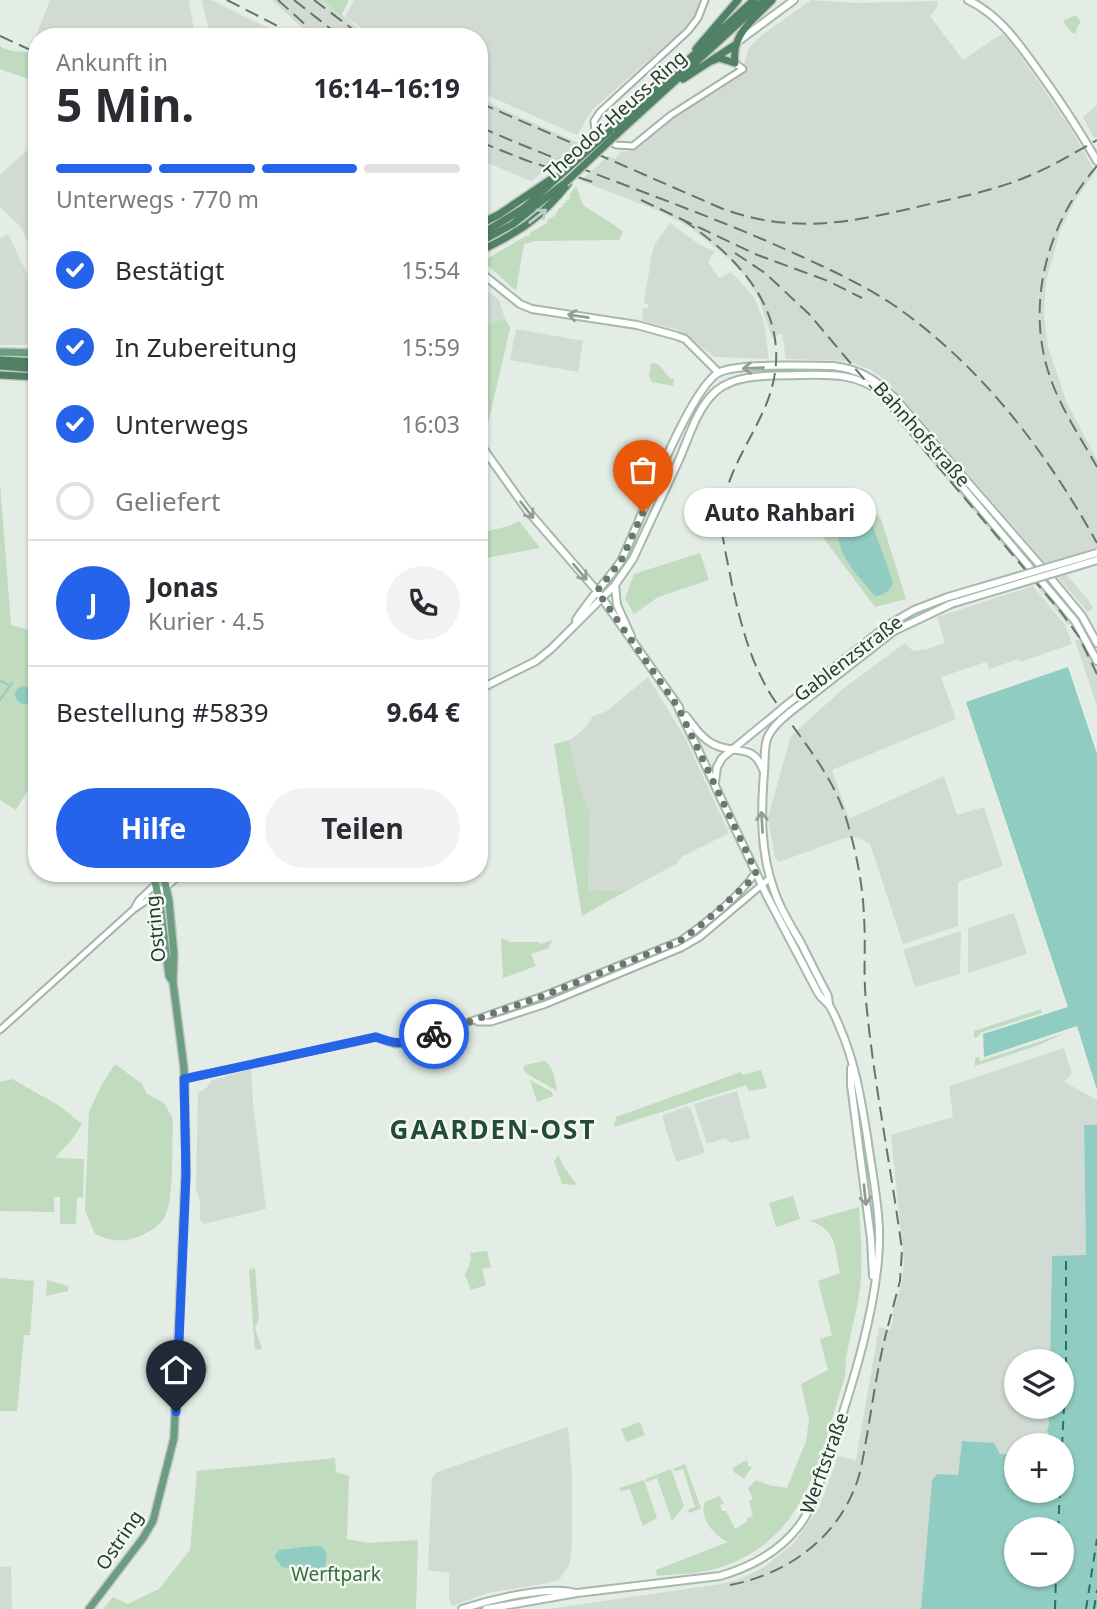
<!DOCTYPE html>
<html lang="de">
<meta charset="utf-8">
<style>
:root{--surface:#fff;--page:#f2f2f3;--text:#2b2b33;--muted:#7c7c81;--line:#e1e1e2;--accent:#2563eb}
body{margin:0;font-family:"Noto Sans",sans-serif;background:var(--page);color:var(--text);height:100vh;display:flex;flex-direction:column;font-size:26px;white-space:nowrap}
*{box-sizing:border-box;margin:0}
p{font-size:23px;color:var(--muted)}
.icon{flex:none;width:38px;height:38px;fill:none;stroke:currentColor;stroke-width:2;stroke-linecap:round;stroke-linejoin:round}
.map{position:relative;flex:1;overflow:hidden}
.panel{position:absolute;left:28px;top:28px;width:460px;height:854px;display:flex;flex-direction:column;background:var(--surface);border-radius:28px;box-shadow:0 2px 5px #0004}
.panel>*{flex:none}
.fabs{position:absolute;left:1004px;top:1349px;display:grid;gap:14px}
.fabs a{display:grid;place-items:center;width:70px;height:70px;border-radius:50%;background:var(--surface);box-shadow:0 2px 5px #0004;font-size:35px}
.pin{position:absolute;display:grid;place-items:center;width:60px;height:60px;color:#fff;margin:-72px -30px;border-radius:50% 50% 50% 0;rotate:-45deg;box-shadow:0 0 7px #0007}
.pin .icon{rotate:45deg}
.courier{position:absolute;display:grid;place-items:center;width:70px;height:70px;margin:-35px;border:5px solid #2563eb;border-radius:50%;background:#fff;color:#222;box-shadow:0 2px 9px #0007}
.bubble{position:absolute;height:49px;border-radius:24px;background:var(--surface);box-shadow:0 2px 5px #0004;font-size:23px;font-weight:700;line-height:49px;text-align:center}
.head em{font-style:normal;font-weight:700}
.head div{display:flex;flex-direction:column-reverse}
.head{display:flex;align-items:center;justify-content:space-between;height:119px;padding:0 28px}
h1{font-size:46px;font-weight:700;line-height:52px}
.bar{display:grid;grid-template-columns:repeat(4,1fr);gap:10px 7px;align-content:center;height:84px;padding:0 28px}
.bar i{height:9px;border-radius:5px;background:var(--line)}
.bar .selected{background:var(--accent)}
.bar p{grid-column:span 4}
.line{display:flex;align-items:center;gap:18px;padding:0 28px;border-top:2px solid var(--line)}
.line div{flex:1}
.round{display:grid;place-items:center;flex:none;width:74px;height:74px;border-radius:37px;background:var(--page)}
ol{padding:0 28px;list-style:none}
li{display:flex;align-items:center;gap:21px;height:77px}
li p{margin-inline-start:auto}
li .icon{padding:7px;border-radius:50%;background:var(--accent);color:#fff;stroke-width:4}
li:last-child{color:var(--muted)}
li i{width:38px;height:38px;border:4px solid var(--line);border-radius:50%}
.action{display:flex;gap:14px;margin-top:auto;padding:14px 28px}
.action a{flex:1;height:80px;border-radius:42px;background:var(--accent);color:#fff;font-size:28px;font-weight:700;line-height:80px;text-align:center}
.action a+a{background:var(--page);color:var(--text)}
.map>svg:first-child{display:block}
.built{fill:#d1dbd4}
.green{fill:#c0dbbe}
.water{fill:#90ccc1;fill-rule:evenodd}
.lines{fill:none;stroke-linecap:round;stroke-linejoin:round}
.stream{stroke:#90ccc1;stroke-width:2}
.ferry{stroke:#247265;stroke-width:2;stroke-dasharray:9 7;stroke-linecap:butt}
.tertiary-casing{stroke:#a6b3aa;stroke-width:9}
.secondary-casing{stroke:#a5b9ac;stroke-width:10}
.primary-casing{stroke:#c2c8c4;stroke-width:10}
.trunk-casing{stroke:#c2c8c4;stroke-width:10}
.tertiary{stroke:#fff;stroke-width:5}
.secondary{stroke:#fff;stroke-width:6}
.primary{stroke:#6c9d80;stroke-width:7}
.trunk{stroke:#508165;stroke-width:7}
.rail{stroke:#5f7769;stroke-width:2;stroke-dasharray:14 7;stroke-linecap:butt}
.secondary-bridge-casing{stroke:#a5b9ac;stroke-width:10;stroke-linecap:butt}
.trunk-bridge-casing{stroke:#c2c8c4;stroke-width:10;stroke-linecap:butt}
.secondary-bridge{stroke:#fff;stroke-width:6}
.trunk-bridge{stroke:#508165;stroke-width:7}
.oneway{stroke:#bacec2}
.oneway2{stroke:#929d96}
.done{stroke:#67796e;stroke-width:7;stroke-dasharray:0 12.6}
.route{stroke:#2563eb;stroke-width:9}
.labels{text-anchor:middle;stroke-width:5;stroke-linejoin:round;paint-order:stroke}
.street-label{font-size:19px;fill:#243b2e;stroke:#f3f8f4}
.park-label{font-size:19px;fill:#326f36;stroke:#f3f8f4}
.district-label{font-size:26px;font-weight:bold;letter-spacing:2px;fill:#224c34;stroke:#f3f8f4}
</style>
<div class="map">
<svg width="1097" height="1609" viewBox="0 0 1097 1609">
<rect width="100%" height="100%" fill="#e3ece5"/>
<path class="built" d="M50,0H189L195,37H37V55L30,51Z
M202,0H211L287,37H210Z
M272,0H324L369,37H312Z
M354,0H702L690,24L592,110L577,135L480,92V37H376L345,17Z
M811,0L855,3L938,1L936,9L930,16L963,60L1000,35L1005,34L1069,126L1095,172L1075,201L1060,231L1046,282L1044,315L1048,347L1067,403L1097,460V565L1067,575L1089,601L1093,608L1088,612L889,383L871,370L847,361L786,359L782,333L772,338L759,299L745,276L728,258L691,228L662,212L581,181L608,156L615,159L620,152L630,151L664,121L743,69L748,49L758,38Z
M480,98L504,110L581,144L531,181L480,160Z
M1097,105V137L1094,138L1083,117Z
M37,141V259L20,226L0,207V175Z
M670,223L700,245L715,251L708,262L719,278L731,272L754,297L764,322L769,359L715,357L679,330L642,321L643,308H648V304L644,303L652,253L655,244Z
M8,234L32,284L37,312V337L27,345H0V239Z
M480,285L499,300L505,319L480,327Z
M516,329L583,341L578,372L510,360Z
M867,386L886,401L965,494L963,498Z
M969,501L1013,552L1011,555L967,503Z
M1022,568L1026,569L1071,623L1068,625Z
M1033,586L1065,625L1072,644L1020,662L1019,659L989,669L986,662L941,677L956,719L832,770L849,819L944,776L957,815L984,807L1003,866L958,882V926L903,944L870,844L858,837L845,838L779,862L775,858L768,817L791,736L844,688L905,643L913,651L927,649L945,643L937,617Z
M1083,638L1097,668V706L1075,641Z
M648,677L686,740L729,833L683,856L676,864L626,891L588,890L590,808L587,807L577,779L570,740L585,728L593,716L607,711Z
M1014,913L1027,954L968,973V928Z
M961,931L960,974L915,987L903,950Z
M1064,1048L1072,1074L1064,1082L1097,1100V1125L1084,1126L1086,1256H1052L1050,1361L1017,1362V1407L1049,1408V1424L1047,1431L1049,1435V1445L1017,1446V1455L1000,1454L994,1443L962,1441L958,1475L937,1474L932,1480L921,1609H548L721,1584L740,1579L764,1567L794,1543L819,1508L838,1456L856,1460L879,1327L890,1330L894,1317L892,1316L902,1282L904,1262L891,1135L953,1117L949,1086Z
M251,1069L253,1103L266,1209L203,1224L200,1219V1200L196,1190L198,1093L206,1088L212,1080Z
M737,1091L750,1138L731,1143L726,1138L707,1144L694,1104Z
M687,1106L691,1109L705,1153L676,1162L662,1116Z
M568,1427L572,1473V1544L570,1563L565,1571L559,1580L548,1583L488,1593L452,1606L449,1598V1573L428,1570L432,1478L437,1472Z
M11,1566L12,1609H0V1567Z"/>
<path class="green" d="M324,0H349L341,16Z
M1076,15L1081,22L1077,27L1076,34L1071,32L1063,21Z
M0,46C16,56 24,48 37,55V82L0,69Z
M576,186L583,205L623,231L619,240L535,241L524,244L516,291L483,261L526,236H529L530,233L547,223V220L555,216L559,208L563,207V204L566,203V200L570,199V194Z
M505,319L510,328L485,437L480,432V327Z
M651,363L658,364L670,378L674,379L673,386L652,382L649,376Z
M0,483L11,625L37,632V774L16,810L0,800Z
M871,510L881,519L906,599L875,607L816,528Z
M519,521L540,548L486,558L487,585L480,589V533L509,526Z
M700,553L709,580L658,597L634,614L625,598L634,574Z
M570,740L577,779L587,807L590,808L588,890L626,891L582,916L554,744Z
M501,938L510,942H539L540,944L552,940L549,948L531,954L536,966L503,978Z
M1041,1009L1042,1013L980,1033L979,1036L974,1038V1031Z
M1065,1033L1039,1045L975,1066V1058L979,1057L980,1061Z
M544,1061C554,1066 555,1081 557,1091L526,1073L523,1069L525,1065Z
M115,1064L142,1084L147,1094L164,1103L172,1117L173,1124C171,1147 175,1200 164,1218C158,1227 148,1233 137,1237C122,1243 109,1241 95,1234L85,1210L89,1112L101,1086Z
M761,1070L767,1088L749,1091L746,1085L614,1127L616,1117L741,1072L743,1075Z
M12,1079L58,1105L82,1124L73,1138L55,1158L84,1159L83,1197L77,1198L76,1224H60V1197H54V1212L0,1211V1082Z
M530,1080L552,1092L553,1096L537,1102Z
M558,1155L564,1167L577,1185L562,1184L554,1162Z
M793,1196L800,1219L776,1227L769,1203Z
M859,1207C861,1239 864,1270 858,1301C853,1327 845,1351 845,1377C819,1455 809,1538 721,1567C702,1574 678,1574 657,1576L656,1570L728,1542C715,1537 698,1517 705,1502L720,1496L724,1504L720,1505L722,1511H726L735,1529L747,1522V1518L753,1516L749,1501L753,1499L748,1488L756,1480L768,1485L787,1488L806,1441L809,1420L801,1384L828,1370L820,1339L832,1335L818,1281L840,1273C835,1249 837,1229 810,1221Z
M487,1251L491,1267L482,1269L486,1285L471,1290L465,1275L471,1260L470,1253Z
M255,1268L259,1318L255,1328L262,1349L255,1350L249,1270Z
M0,1278L34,1281L30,1335H24L17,1411H0Z
M47,1280L68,1286V1291L46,1296Z
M192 1369a8 8 0 1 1 16 0a8 8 0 1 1-16 0Z
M640,1422L645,1435L626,1442L621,1429Z
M335,1458L336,1472L349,1476L347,1539L367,1543L418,1540L416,1609H103L113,1597L128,1604L159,1589L190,1550L197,1471Z
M747,1460L748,1466L752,1467L744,1479L735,1473L732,1468Z
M685,1464L701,1508L690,1513L687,1510L695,1507L683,1469L674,1471L673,1469Z
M671,1469L684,1506L672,1521L657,1478L646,1482V1479Z
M644,1480L657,1518L643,1526L630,1489L621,1491L619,1488Z"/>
<path class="water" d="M863,521H871L893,582C891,590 883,596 875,596C860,578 834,553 839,528Z
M1068,667L1097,754V1090L1077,1026L984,1057L983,1034L1068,1007L966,702Z
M15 695a9 9 0 1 1 18 0a9 9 0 1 1-18 0Z
M1084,1125H1097V1609H921L932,1480L937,1474L958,1475L962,1441L994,1443L1000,1454L1017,1455V1491H1062V1446L1049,1445V1435L1047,1431L1049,1424L1048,1407H1062V1362L1050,1361L1052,1256L1086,1255ZM1017,1530H1062V1575H1017Z
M312,1546L322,1547C329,1554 327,1566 321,1572L282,1567L274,1556L280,1550Z"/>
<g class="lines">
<path class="stream" d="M0,680L8,685
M0,700L12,683"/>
<path class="ferry" d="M1062,1446L1066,1367V1256
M1058,1530L1060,1491
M1055,1609L1056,1575
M1086,1609L1097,1539
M1094,1609L1097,1590"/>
<defs>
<path id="tertiary" d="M705,0L698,18L688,31L600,112L594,121L595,131L616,145L633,146L671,115L743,69L735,63
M135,907L139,900L156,884
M478,1022H491L546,1004L681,948L700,937L770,878
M0,1030L134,909L158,893
M184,1079L376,1037L395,1044L409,1043L543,996L680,941C705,924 739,897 756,872"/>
<path id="secondary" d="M968,0C999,15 1017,41 1037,69C1059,99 1078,128 1097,161
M736,43L794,0
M480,272L520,304L532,309L637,325L677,336L685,339L718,372
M480,444L527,510L597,591L679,707
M615,585L617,605L631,636
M576,620C589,599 607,581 621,561C639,525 690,385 720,372C740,363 808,366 833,366C859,369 875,379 894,397L1039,564L1082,616L1097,643
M480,689L536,661L551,649L615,585L633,559C648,526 663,494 678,462C689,438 696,409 716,391C737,373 773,376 799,375C831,374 858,373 885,395L1075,621L1097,661
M784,707L888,625
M789,713L894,631
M686,716C694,726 701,738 713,744C736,756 753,741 764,772
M782,719C761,738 766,747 764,772C761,813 760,851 774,890C780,909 791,926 801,943C810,961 819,979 828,996L829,1005
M715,782L717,767L722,758L777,713
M158,893L182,873
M851,1068V1085L871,1239L873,1276
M462,1609C489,1600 548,1585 575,1593
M486,1609L577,1593L720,1576C751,1567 779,1552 799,1526C814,1506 820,1481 828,1458C850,1393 881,1299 879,1230C878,1198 871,1167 867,1136C861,1099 855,1062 840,1028C837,1021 833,1010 828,1004C824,1000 821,998 818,993L766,894L678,707"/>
<path id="primary" d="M0,352L37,353
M153,873L160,904L169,976L173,982
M89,1609L143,1538L153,1521L174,1438L186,1158L184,1068L173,982L174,954L169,901L163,873"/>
<path id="trunk" d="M696,49L738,0
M709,62L719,58L735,63C731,34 753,20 772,0
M683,79L735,45
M610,131L754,0
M617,134L764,0
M480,224L498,215L553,178
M480,235L524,208L556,179
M480,242L513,224L562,185
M480,251C519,232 540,219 568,184
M480,269L483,274
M0,360L37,362
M0,366L37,369
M0,375L37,377"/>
</defs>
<use href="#tertiary" class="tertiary-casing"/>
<use href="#secondary" class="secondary-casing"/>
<use href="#primary" class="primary-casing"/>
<use href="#trunk" class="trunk-casing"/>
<use href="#tertiary" class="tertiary"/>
<use href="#secondary" class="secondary"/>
<use href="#primary" class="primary"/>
<use href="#trunk" class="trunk"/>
<path class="rail" d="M227,0L299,37
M278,0L319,37
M294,0L341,37
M314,0L363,37
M0,36L37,53
M480,103L723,209C793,234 848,223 917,207C950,199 984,193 1016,181C1044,171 1071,155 1097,140
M480,127C575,169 674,201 769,242C811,261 854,279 892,304C980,364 1046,451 1097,543
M480,142L528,161L596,183
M1097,166C1047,223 1025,305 1050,377C1061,409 1081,438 1097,467
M641,200L755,254L828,281L862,298
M683,220C752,266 803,331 761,416C743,454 719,486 722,530C724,549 729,567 732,585C741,624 750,661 771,695C798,736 831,771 846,818C856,850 863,885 864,917C866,945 863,973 866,1001C874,1084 891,1167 902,1250L900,1281L888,1326
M735,253L765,273L809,314L1061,612L1079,637L1097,674
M730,1585C787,1574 837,1539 857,1482C862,1467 864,1451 867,1435C873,1400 878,1364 887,1330"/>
<defs>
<path id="secondary-bridge" d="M888,625L914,610L948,597L1097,553
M894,631L951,604L1097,560
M777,713L784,707
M782,719L789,713"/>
<path id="trunk-bridge" d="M556,179L610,131
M565,183L617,134"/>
</defs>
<use href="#secondary-bridge" class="secondary-bridge-casing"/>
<use href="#trunk-bridge" class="trunk-bridge-casing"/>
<use href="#secondary-bridge" class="secondary-bridge"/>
<use href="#trunk-bridge" class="trunk-bridge"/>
</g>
<defs><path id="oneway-shaft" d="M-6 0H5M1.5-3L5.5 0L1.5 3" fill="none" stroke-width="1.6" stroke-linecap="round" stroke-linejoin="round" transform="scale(1.75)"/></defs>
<use class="oneway" href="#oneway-shaft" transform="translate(538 216) rotate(-38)"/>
<g class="oneway2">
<use href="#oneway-shaft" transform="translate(578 316) rotate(-171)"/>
<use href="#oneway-shaft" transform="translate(753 368) rotate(178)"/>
<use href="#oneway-shaft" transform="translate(527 510) rotate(52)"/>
<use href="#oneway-shaft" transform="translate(580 572) rotate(50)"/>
<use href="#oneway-shaft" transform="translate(762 822) rotate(-93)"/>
<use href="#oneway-shaft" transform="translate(865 1195) rotate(84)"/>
</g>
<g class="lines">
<path class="done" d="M434,1034L543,996L680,941L706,921L749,882L756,872L678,707L597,591L621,561L643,512"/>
<path class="route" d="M176,1412L186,1176L184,1079L376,1037C402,1047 408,1043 434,1034"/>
</g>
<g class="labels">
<g class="street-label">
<text transform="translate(615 115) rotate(-42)" y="7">Theodor-Heuss-Ring</text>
<text transform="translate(922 434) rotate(48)" y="7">Bahnhofstraße</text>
<text transform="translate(848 658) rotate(-37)" y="7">Gablenzstraße</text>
<text transform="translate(155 929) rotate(-96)" y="7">Ostring</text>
<text transform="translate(824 1463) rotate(-70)" y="7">Werftstraße</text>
<text transform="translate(119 1540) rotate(-56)" y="7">Ostring</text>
</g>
<g class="park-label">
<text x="336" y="1581">Werftpark</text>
</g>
<g class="district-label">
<text x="493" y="1139">GAARDEN-OST</text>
</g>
</g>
</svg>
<div class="fabs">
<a><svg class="icon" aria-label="layers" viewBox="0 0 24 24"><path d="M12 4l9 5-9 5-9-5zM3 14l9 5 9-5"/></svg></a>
<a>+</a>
<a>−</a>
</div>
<div class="pin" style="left:643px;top:512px;background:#ea580c"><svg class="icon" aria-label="bag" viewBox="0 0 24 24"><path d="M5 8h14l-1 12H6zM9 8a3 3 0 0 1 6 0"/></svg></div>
<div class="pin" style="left:176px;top:1412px;background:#1f2937"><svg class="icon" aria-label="home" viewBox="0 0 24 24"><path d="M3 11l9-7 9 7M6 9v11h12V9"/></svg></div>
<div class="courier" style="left:434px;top:1034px"><svg class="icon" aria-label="bike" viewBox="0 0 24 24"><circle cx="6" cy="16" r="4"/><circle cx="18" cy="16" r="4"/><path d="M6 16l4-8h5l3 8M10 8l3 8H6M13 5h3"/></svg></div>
<div class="bubble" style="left:684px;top:488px;width:192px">Auto Rahbari</div>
<section class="panel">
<div class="head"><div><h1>5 Min.</h1><p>Ankunft in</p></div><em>16:14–16:19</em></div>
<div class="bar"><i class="selected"></i><i class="selected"></i><i class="selected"></i><i></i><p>Unterwegs · 770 m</p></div>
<ol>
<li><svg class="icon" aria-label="check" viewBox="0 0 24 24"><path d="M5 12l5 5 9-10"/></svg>Bestätigt<p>15:54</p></li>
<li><svg class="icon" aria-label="check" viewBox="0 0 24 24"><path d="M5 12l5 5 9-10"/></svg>In Zubereitung<p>15:59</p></li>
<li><svg class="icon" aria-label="check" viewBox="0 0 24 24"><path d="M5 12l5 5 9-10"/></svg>Unterwegs<p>16:03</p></li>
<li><i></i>Geliefert</li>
</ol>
<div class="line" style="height:126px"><b class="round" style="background:var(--accent);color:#fff">J</b><div><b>Jonas</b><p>Kurier · 4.5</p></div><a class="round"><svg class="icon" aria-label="phone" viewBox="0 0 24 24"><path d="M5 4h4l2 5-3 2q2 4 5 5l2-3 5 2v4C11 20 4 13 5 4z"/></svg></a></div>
<div class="line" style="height:91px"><div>Bestellung #5839</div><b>9.64 €</b></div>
<div class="action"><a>Hilfe</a><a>Teilen</a></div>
</section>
</div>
